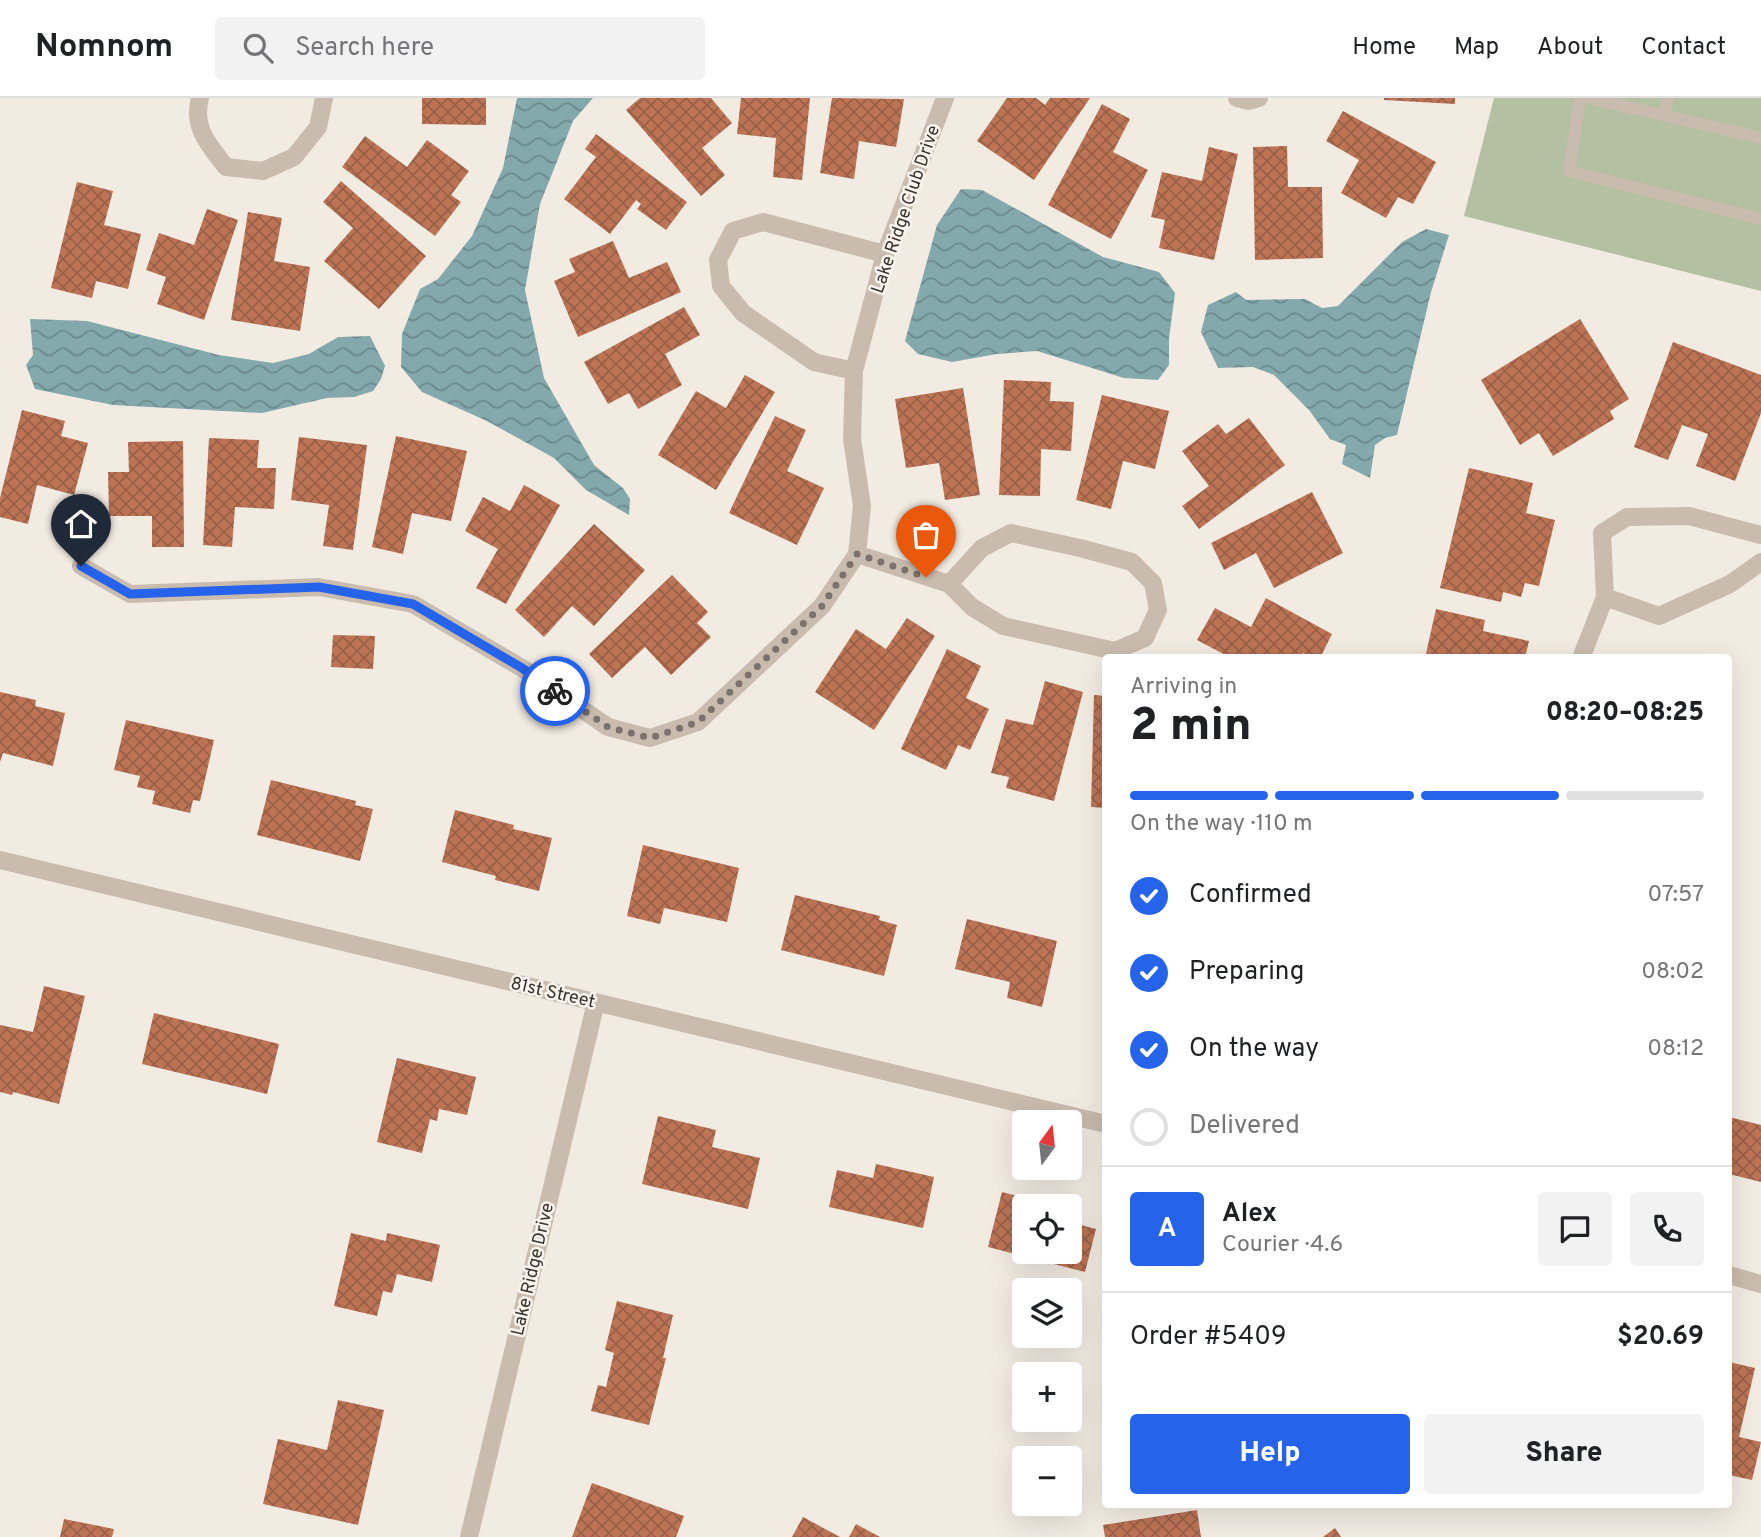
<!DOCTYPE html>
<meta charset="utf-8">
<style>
:root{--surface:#fff;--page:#f2f2f2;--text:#202124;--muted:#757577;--line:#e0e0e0;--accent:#2563eb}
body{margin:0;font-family:Overpass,sans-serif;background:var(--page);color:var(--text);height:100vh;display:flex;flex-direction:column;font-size:26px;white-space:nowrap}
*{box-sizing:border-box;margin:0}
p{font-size:23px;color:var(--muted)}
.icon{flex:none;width:38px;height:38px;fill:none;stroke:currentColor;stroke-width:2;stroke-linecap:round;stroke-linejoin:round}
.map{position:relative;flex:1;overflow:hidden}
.drawer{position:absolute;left:1102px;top:556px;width:630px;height:854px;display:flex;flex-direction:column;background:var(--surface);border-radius:7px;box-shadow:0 7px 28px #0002}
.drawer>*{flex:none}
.needle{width:46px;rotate:15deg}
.fabs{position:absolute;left:1012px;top:1012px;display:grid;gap:14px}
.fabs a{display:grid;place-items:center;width:70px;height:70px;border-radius:7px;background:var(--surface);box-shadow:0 7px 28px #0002;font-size:35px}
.pin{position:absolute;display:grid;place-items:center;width:60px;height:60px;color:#fff;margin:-72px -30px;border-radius:50% 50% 50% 0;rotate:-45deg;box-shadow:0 0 7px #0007}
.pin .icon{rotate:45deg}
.courier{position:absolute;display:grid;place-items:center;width:70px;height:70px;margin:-35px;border:5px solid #2563eb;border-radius:50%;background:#fff;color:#222;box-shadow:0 2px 9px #0007}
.headline em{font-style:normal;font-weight:800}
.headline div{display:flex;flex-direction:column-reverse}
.headline{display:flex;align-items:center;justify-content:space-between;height:119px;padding:0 28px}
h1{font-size:46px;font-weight:800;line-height:52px}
.bar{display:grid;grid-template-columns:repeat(4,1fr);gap:10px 7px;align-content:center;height:84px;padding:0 28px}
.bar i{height:9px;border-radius:5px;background:var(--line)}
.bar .selected{background:var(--accent)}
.bar p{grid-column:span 4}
.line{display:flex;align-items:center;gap:18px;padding:0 28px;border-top:2px solid var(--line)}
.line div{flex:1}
.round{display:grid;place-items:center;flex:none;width:74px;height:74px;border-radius:7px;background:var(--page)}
ol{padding:0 28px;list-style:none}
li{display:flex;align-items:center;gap:21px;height:77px}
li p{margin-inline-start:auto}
li .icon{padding:7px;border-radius:50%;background:var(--accent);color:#fff;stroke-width:4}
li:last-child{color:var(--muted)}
li i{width:38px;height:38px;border:4px solid var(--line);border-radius:50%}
.primary-button{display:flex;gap:14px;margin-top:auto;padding:14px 28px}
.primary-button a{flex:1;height:80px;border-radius:7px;background:var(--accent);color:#fff;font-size:28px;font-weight:800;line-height:80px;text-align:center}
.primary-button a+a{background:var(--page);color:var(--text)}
header{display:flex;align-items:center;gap:42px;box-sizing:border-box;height:98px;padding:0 35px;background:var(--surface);border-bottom:2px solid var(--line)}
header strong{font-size:33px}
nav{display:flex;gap:38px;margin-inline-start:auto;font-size:24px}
.search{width:490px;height:63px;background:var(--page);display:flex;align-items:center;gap:18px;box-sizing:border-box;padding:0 24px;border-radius:7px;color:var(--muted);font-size:26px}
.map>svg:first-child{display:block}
.green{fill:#b4c0a2}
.water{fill:url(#water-waves)}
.building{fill:url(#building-cross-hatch)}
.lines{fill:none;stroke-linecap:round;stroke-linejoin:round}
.lane{stroke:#c9bcae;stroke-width:12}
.street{stroke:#c9bcae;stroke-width:18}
.done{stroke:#7a726c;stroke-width:7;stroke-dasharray:0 12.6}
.route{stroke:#2563eb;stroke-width:9}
.labels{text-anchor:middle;stroke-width:5;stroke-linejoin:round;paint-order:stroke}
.street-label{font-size:18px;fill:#39312c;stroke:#f9f5ee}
</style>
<header>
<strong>Nomnom</strong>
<div class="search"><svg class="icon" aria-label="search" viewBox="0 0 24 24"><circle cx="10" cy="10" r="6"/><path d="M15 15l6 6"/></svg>Search here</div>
<nav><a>Home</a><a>Map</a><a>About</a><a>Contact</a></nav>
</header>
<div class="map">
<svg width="1761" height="1439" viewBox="0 0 1761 1439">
<defs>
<pattern id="water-waves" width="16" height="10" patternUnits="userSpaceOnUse" patternTransform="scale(1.75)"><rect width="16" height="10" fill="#83a9ad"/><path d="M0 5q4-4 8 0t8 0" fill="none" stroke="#6c8a8d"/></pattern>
<pattern id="building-cross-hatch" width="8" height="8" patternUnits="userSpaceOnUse" patternTransform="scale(1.75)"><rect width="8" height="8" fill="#bc7455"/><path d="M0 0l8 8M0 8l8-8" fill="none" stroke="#9a6047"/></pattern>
</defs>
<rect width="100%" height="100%" fill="#f2ebe2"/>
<path class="green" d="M1494,0H1761V193L1464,118Z"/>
<path class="water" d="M517,0H593L573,23L540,106L525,192L544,280L594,367L623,390L630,401L629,417L586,392L554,360L487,323L422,294L401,269L402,236L420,191L438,181L472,138L503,70Z
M961,91L982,92L1103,159L1159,174L1175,195L1169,240V267L1158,282L1124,280L1037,253L997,256L952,264L918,256L905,243L937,127Z
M1426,131L1449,137L1431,194L1397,337L1385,340L1375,347L1370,380L1342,366L1346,347L1330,341L1309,312L1274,277L1253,269L1218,270L1201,234L1208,207L1236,194L1246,202L1305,201L1322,210L1338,208L1402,144Z
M30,221L87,223L219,257L273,265L309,256L338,239L370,238L385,268L381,281L373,293L354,299L327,300L262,315L113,307L35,291L26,267L33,257Z"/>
<path class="building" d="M422,0H486V27L422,26Z
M640,0H711L732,25L702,50L725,77L701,98L626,12Z
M741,0H810L802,82L773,79L776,40L737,36Z
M832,0L904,1L896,49L859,43L854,81L820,75Z
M1007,0H1036L1045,7L1050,0H1090L1034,82L977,43Z
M1384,0H1455V6L1384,2Z
M1102,6L1130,21L1113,54L1148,72L1111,141L1048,107Z
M1343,13L1436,64L1413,106L1398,99L1386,120L1341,95L1359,62L1326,43Z
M596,36L687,104L666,132L637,111L641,106L636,102L610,136L564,101L596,59L585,51Z
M365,38L407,69L427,42L469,73L451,97L461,104L435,138L342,69Z
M1287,48L1288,89H1322L1323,160L1255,162L1253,49Z
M1209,49L1238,56L1214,162L1159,150L1165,122L1151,119L1162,74L1202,83Z
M341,83L426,158L379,211L324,163L353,130L323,104Z
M77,84L113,93L104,127L141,136L128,191L96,183L92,200L51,190Z
M207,111L238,122L204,222L157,206L166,179L146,172L159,135L194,147Z
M248,114L282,120L274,163L310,169L300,233L231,222Z
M613,143L629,180L667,164L681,194L578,239L554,183L575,174L569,161Z
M684,209L700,237L665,256L682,287L638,311L629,295L608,306L584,264Z
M1580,221L1629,301L1610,313L1614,321L1553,358L1539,335L1520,347L1481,282Z
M1673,244L1761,277V315L1735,383L1696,368L1708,336L1682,327L1668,362L1634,349Z
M745,277L775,294L716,392L658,357L696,293L726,310Z
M1004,282L1051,284L1050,303L1074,304L1071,353L1041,351L1040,398L999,397Z
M963,290L980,397L945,402L939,365L906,370L895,301Z
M1102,297L1169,313L1155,371L1123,363L1111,411L1076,402Z
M22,312L65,323L61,338L88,345L74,397L37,387L28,426L0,419V400Z
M775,318L806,332L787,373L824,390L797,447L729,415Z
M1249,320L1285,367L1199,431L1182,408L1209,388L1182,353L1218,326L1226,336Z
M396,338L467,353L451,423L412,415L403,456L372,449Z
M299,339L367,347L353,452L323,448L329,407L291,402Z
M209,340L259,342L257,370H276L274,411L235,409L232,449L203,447Z
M183,343L184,449H152V418H109L108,374H129L128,344Z
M1469,370L1533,385L1526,415L1555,422L1539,488L1525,485L1521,499L1503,494L1501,504L1440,490Z
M524,387L560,407L506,506L476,490L498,451L465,433L483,399L510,413Z
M1312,394L1343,455L1274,490L1256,455L1224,472L1211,445Z
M594,426L645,472L594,528L572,508L544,539L515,512Z
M672,477L708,514L697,525L711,539L671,577L645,549L612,580L589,556Z
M1266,500L1332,536L1320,560H1313L1303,555L1301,560H1231L1197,542L1215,510L1251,529Z
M1436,511L1485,522L1483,533L1529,543L1525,560H1425Z
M907,520L935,538L874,632L815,594L856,531L886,551Z
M333,537L375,538L373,571L331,569Z
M947,551L981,568L966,600L989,611L970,652L958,647L946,672L901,651Z
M1045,583L1083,594L1054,703L1006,690L1009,679L991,675L1006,621L1033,627Z
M0,594L36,602L35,608L65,615L53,668L3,655L0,664Z
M1094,597L1106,598V710L1091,709Z
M126,622L214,642L200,703L193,702L190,715L152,706L155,693L137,689L140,678L114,672Z
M271,682L356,703L355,707L373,711L360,763L257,737Z
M455,712L514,727L513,731L552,740L539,793L495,782L496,778L442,764Z
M643,747L739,770L727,824L664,810L660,826L627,818Z
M795,797L880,818L879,822L897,827L884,878L781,852Z
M967,821L1057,843L1042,909L1007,900L1010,884L955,871Z
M44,888L85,898L59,1006L13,994L12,997L0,994V927L33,934Z
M154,915L279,946L267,996L142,966Z
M397,960L476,979L467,1017L439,1011L437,1023L430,1021L422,1055L377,1044Z
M658,1018L716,1032L712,1049L760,1060L748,1111L642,1086Z
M1729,1019L1761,1027V1084L1729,1076Z
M876,1066L934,1079L923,1130L829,1109L837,1072L873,1080Z
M1002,1094L1050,1107L1024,1108V1153H1069V1112L1080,1115L1077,1126L1096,1131L1085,1174L988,1149Z
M351,1135L386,1143L387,1135L440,1147L432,1184L397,1176L392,1195L383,1193L377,1218L334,1208Z
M617,1203L673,1217L663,1260H666L649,1327L591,1313L598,1287L606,1289L614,1255L605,1252Z
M1729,1264L1755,1270L1739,1339L1761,1344L1752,1382L1729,1377Z
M338,1302L384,1312L358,1427L263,1406L278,1341L327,1352Z
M592,1385L684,1418L676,1439H572Z
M1197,1412L1201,1439H1105L1103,1427Z
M803,1419L840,1439H792Z
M64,1421L114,1431L112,1439H60Z
M856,1426L880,1439H849Z
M1335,1430L1341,1439H1323Z"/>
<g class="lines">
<path class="lane" d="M1580,0L1569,73L1761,121
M1589,0L1663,17
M1668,0L1663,17L1761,40"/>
<path class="street" d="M200,0C192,30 209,47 226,69L263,73L294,59L318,29L324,0
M1237,0L1249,3L1259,0
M854,273L814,264L743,215L721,188L718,162L733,133L763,124L885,156
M1011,435L1080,450L1132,464L1153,485L1158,512L1145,540L1115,553L1003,528L972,509L949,486L982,450Z
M857,456L949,486
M81,468L130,496L319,489L413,506L522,570L608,629L650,640L698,624L822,508L857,456L862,408L852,341L854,273L885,156L945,0
M1605,499L1659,518L1730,486L1761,464
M1581,560L1605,499L1602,435L1627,419L1689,418L1761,437
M0,762L1106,1026
M1729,1177L1761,1186
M469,1439L596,904"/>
</g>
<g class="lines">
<path class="done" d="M555,593L608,629L650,640L698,624L822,508L857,456L926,479"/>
<path class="route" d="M81,468L130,496L319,489L413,506L522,570L555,593"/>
</g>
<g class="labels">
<g class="street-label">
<text transform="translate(905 111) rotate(-71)" y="6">Lake Ridge Club Drive</text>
<text transform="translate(553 894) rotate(13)" y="6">81st Street</text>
<text transform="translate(532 1171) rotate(-77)" y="6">Lake Ridge Drive</text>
</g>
</g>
</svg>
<div class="fabs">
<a><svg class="needle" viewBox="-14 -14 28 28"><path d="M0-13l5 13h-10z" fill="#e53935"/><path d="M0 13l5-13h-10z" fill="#757577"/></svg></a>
<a><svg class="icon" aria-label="locate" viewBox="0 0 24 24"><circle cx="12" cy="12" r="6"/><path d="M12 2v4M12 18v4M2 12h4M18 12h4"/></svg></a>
<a><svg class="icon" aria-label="layers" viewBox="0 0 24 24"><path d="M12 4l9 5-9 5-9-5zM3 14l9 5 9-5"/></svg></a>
<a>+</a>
<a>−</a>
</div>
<div class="pin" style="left:926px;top:479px;background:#ea580c"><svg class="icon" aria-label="bag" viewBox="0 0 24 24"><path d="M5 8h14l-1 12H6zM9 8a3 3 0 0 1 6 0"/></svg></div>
<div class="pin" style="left:81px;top:468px;background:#1f2937"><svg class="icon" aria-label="home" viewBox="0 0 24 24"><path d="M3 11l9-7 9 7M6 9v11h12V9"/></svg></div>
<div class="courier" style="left:555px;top:593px"><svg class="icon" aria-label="bike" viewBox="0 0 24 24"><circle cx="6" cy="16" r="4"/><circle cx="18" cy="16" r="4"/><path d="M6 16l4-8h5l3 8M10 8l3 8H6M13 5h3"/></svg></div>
<section class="drawer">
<div class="headline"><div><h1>2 min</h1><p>Arriving in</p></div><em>08:20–08:25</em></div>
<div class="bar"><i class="selected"></i><i class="selected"></i><i class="selected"></i><i></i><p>On the way · 110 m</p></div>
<ol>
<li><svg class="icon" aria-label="check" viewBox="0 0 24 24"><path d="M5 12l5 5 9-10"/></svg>Confirmed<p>07:57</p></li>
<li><svg class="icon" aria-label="check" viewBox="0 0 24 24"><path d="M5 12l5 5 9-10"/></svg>Preparing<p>08:02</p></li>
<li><svg class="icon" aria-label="check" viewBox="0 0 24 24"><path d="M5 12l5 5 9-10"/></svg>On the way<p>08:12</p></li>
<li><i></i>Delivered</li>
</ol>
<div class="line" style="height:126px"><b class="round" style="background:var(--accent);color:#fff">A</b><div><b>Alex</b><p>Courier · 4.6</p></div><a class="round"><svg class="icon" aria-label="chat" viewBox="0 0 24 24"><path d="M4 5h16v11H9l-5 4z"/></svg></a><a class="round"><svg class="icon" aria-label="phone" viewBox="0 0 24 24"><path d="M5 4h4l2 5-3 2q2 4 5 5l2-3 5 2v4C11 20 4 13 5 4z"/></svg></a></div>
<div class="line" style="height:91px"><div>Order #5409</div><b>$20.69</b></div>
<div class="primary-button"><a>Help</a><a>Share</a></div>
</section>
</div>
